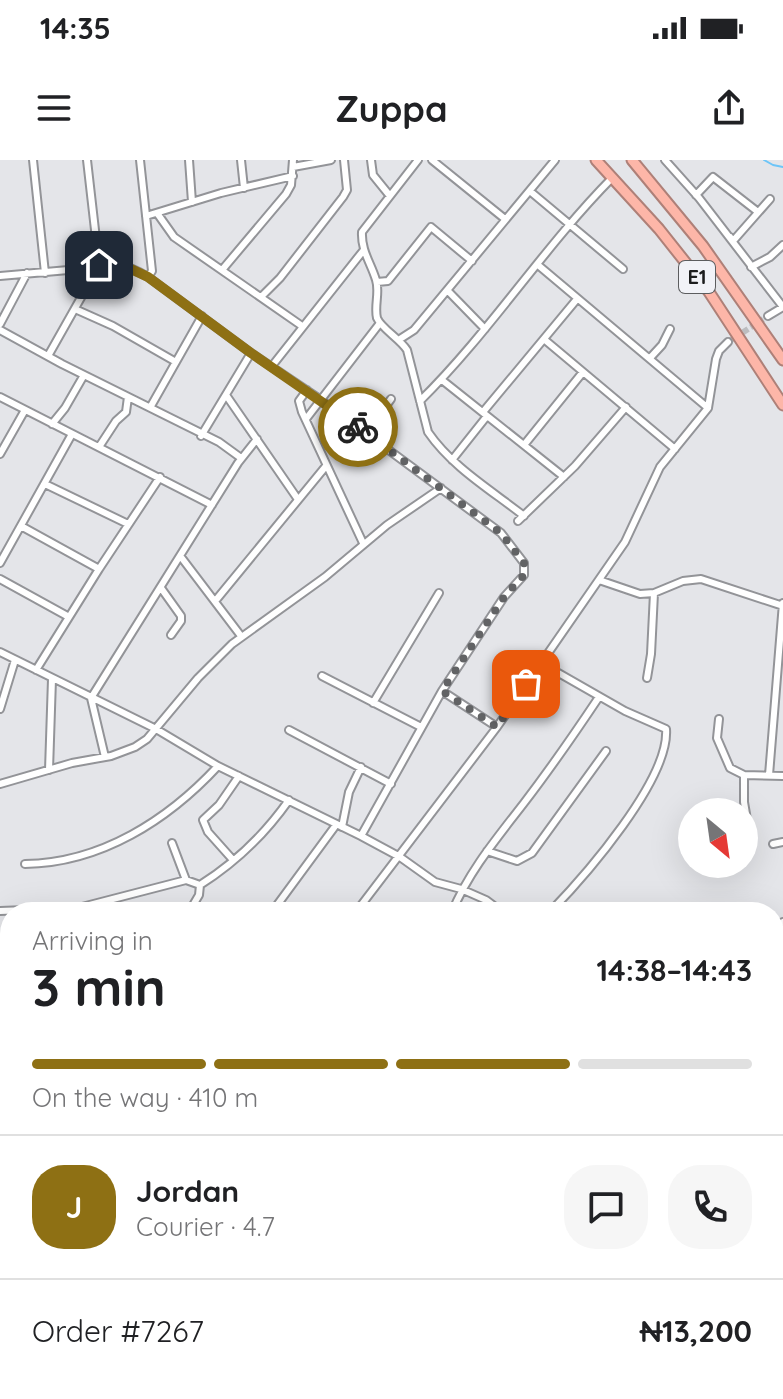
<!DOCTYPE html>
<meta charset="utf-8">
<style>
:root{--surface:#fff;--page:#f6f6f6;--text:#202124;--muted:#757577;--line:#e0e0e0;--accent:#8e7014}
body{margin:0;font-family:Quicksand,sans-serif;background:var(--page);color:var(--text);height:100vh;display:flex;flex-direction:column;font-size:30px;white-space:nowrap}
*{box-sizing:border-box;margin:0}
p{font-size:26px;color:var(--muted)}
.icon{flex:none;width:44px;height:44px;fill:none;stroke:currentColor;stroke-width:2;stroke-linecap:round;stroke-linejoin:round}
.map{position:relative;flex:1;overflow:hidden}
.panel{position:absolute;left:0px;top:742px;width:784px;height:498px;display:flex;flex-direction:column;background:var(--surface);border-radius:32px 32px 0 0;box-shadow:0 8px 32px #0002}
.panel>*{flex:none}
.needle{width:52px;rotate:151deg}
.controls{position:absolute;left:678px;top:638px;display:grid;gap:16px}
.controls a{display:grid;place-items:center;width:80px;height:80px;border-radius:50%;background:var(--surface);box-shadow:0 8px 32px #0002;font-size:40px}
.pin{position:absolute;display:grid;place-items:center;width:68px;height:68px;color:#fff;margin:-34px;border-radius:16px;box-shadow:0 4px 12px #0006}
.courier{position:absolute;display:grid;place-items:center;width:80px;height:80px;margin:-40px;border:6px solid #8e7014;border-radius:50%;background:#fff;color:#222;box-shadow:0 2px 10px #0007}
.summary em{font-style:normal;font-weight:800}
.summary div{display:flex;flex-direction:column-reverse}
.summary{display:flex;align-items:center;justify-content:space-between;height:136px;padding:0 32px}
h1{font-size:52px;font-weight:800;line-height:60px}
.bar{display:grid;grid-template-columns:repeat(4,1fr);gap:12px 8px;align-content:center;height:96px;padding:0 32px}
.bar i{height:10px;border-radius:6px;background:var(--line)}
.bar .active{background:var(--accent)}
.bar p{grid-column:span 4}
.line{display:flex;align-items:center;gap:20px;padding:0 32px;border-top:2px solid var(--line)}
.line div{flex:1}
.round{display:grid;place-items:center;flex:none;width:84px;height:84px;border-radius:32px;background:var(--page)}
.status{display:flex;justify-content:space-between;align-items:center;height:56px;padding:0 40px;background:var(--surface);direction:ltr}
.status svg{height:22px;fill:currentColor}
header{display:flex;justify-content:space-between;align-items:center;height:104px;padding:0 32px;background:var(--surface);font-size:36px;font-weight:800}
.map>svg:first-child{display:block}
.lines{fill:none;stroke-linecap:round;stroke-linejoin:round}
.stream{stroke:#6dc5f8;stroke-width:2}
.minor-tunnel{stroke:#bcbdc0;stroke-width:6;stroke-dasharray:6 3;stroke-linecap:butt}
.minor-casing{stroke:#939498;stroke-width:10}
.major-casing{stroke:#ae8078;stroke-width:12}
.highway-casing{stroke:#ae8078;stroke-width:13}
.minor{stroke:#fff;stroke-width:6}
.major{stroke:#fed3cb;stroke-width:8}
.highway{stroke:#fdb6a8;stroke-width:9}
.done{stroke:#626365;stroke-width:8;stroke-dasharray:0 14.4}
.route{stroke:#8e7014;stroke-width:10}
.labels{text-anchor:middle;stroke-width:6;stroke-linejoin:round;paint-order:stroke}
.shield{fill:#f1f2f7;stroke:#5c5d5f;stroke-width:2}
.shield-label{font-size:20px;font-weight:bold;fill:#1c1d1e}
</style>
<div class="status"><b>14:35</b><svg viewBox="0 0 49 12"><path d="M0 12V9h3v3zM5 12V6h3v6zM10 12V3h3v9zM15 12V0h3v12zM26 1h20v11H26zM47 4h2v5h-2z"/></svg></div>
<header><svg class="icon" aria-label="menu" viewBox="0 0 24 24"><path d="M4 6h16M4 12h16M4 18h16"/></svg>Zuppa<svg class="icon" aria-label="share" viewBox="0 0 24 24"><path d="M12 15V3M7 8l5-5 5 5M5 13v7h14v-7"/></svg></header>
<div class="map">
<svg width="783" height="1239" viewBox="0 0 783 1239">
<rect width="100%" height="100%" fill="#e4e5e9"/>
<g class="lines">
<path class="stream" d="M764,0L773,5L783,7"/>
<path class="minor-tunnel" d="M728,182L768,156"/>
<defs>
<path id="minor" d="M33,0L45,113
M87,0L99,105
M140,0L152,111L148,117
M189,0L192,42
M241,0L244,28
M371,0L373,15L390,36
M418,0L362,72C361,91 371,103 376,120C380,132 374,146 377,158C381,168 400,179 407,190L428,272C452,307 491,330 524,356
M432,0L505,59
M665,0L699,38L783,147
M293,7L331,0
M531,32L623,109
M696,35L713,17L758,52
M157,53L174,77L302,166
M146,56L221,33L293,16
M730,77L733,81L770,39
M538,105L708,248
M751,107L770,97L783,85
M222,110L286,34L291,25L293,0
M0,116L91,108C112,99 129,106 148,117L251,193L321,240L501,373L524,403V415L504,437L442,531L361,676
M377,122L388,121L431,67L472,101
M448,131L485,169
M261,137L280,118L343,37L347,30L344,0
M75,149L113,166L176,202
M768,156L783,147
M0,164L27,113
M0,170L62,204L219,282L241,298
M400,179L414,170L555,0
M545,180L675,289
M48,196L83,134L91,108
M650,198L662,185L670,169
M272,206L363,91
M442,220L564,317
M307,230L299,241L302,252L363,383
M226,235L297,338
M0,237L212,345
M420,241C490,172 543,88 612,18
M151,246L202,156
M483,252L577,139
M306,259L380,163
M52,264L65,248L84,215
M366,273L391,239
M201,276L251,193
M524,285L583,212
M99,287L116,261L126,252L128,237
M0,294L25,250
M452,300L487,256
M45,324L128,364
M518,361L575,306L626,247
M21,366L99,409
M181,397L241,476
M0,403L72,274
M0,419L69,457
M599,420L640,434L654,433L683,421L701,419L783,446
M161,428L181,456V461L171,475
M216,440L326,306
M0,492L156,569L218,606L361,676L400,697L435,722L461,729L486,740L502,752
M541,503L625,551L666,569C670,619 585,716 550,752
M36,510L99,409L160,317
M322,516L421,567
M647,518L651,494L654,433
M442,531L497,567
M373,543L439,433
M0,549L15,500
M719,559L717,578L730,608L744,615L783,616
M289,570L391,624
M105,597L91,538L238,303L257,279
M49,610L52,519
M744,615V642L750,677
M769,615L783,443
M0,624L72,603L111,596L135,587L147,579L198,518L232,484L325,417L387,365L441,328
M342,667L349,632L361,607
M172,683L186,720
M773,684L783,682
M487,691L517,701L532,693L606,591
M233,700L208,672L203,660L219,645L239,616
M25,704C101,703 168,660 218,606
M0,751L78,748L186,720L200,725
M189,752L199,735L200,725C235,703 265,674 289,640
M272,752L336,665
M356,752L497,567L625,382L660,307L708,248L716,199L719,191L728,182
M452,752C469,711 497,678 524,643C550,609 575,573 599,537
M774,768L783,762
M0,825L3,837V863
M0,939L10,944
M774,956L783,980
M0,1009L10,1013
M0,1081L10,1087
M0,1193L10,1184
M774,1206L783,1203
M451,1230L455,1239
M600,1230L603,1239
M606,1230L609,1239
M695,1230V1239
M763,1230L765,1239
M249,1239L263,1236
M294,1239L314,1230"/>
<path id="major" d="M774,1118L783,1113
M774,1127L783,1122
M522,1239L541,1230
M542,1239L561,1230"/>
<path id="highway" d="M596,0L659,69L709,132L783,245
M632,0L703,86L783,200"/>
</defs>
<use href="#minor" class="minor-casing"/>
<use href="#major" class="major-casing"/>
<use href="#highway" class="highway-casing"/>
<use href="#minor" class="minor"/>
<use href="#major" class="major"/>
<use href="#highway" class="highway"/>
</g>
<g class="lines">
<path class="done" d="M358,267L501,373L524,403V415L504,437L442,531L497,567L526,524"/>
<path class="route" d="M99,105L120,104L148,117L251,193L358,267"/>
</g>
<g class="labels">
<rect class="shield" x="679" y="101" width="36" height="32" rx="6"/>
<g class="shield-label">
<text x="697" y="124">E1</text>
</g>
</g>
</svg>
<div class="controls">
<a><svg class="needle" viewBox="-14 -14 28 28"><path d="M0-13l5 13h-10z" fill="#e53935"/><path d="M0 13l5-13h-10z" fill="#757577"/></svg></a>
</div>
<div class="pin" style="left:526px;top:524px;background:#ea580c"><svg class="icon" aria-label="bag" viewBox="0 0 24 24"><path d="M5 8h14l-1 12H6zM9 8a3 3 0 0 1 6 0"/></svg></div>
<div class="pin" style="left:99px;top:105px;background:#1f2937"><svg class="icon" aria-label="home" viewBox="0 0 24 24"><path d="M3 11l9-7 9 7M6 9v11h12V9"/></svg></div>
<div class="courier" style="left:358px;top:267px"><svg class="icon" aria-label="bike" viewBox="0 0 24 24"><circle cx="6" cy="16" r="4"/><circle cx="18" cy="16" r="4"/><path d="M6 16l4-8h5l3 8M10 8l3 8H6M13 5h3"/></svg></div>
<section class="panel">
<div class="summary"><div><h1>3 min</h1><p>Arriving in</p></div><em>14:38–14:43</em></div>
<div class="bar"><i class="active"></i><i class="active"></i><i class="active"></i><i></i><p>On the way · 410 m</p></div>
<div class="line" style="height:144px"><b class="round" style="background:var(--accent);color:#fff">J</b><div><b>Jordan</b><p>Courier · 4.7</p></div><a class="round"><svg class="icon" aria-label="chat" viewBox="0 0 24 24"><path d="M4 5h16v11H9l-5 4z"/></svg></a><a class="round"><svg class="icon" aria-label="phone" viewBox="0 0 24 24"><path d="M5 4h4l2 5-3 2q2 4 5 5l2-3 5 2v4C11 20 4 13 5 4z"/></svg></a></div>
<div class="line" style="height:104px"><div>Order #7267</div><b>₦13,200</b></div>
</section>
</div>
